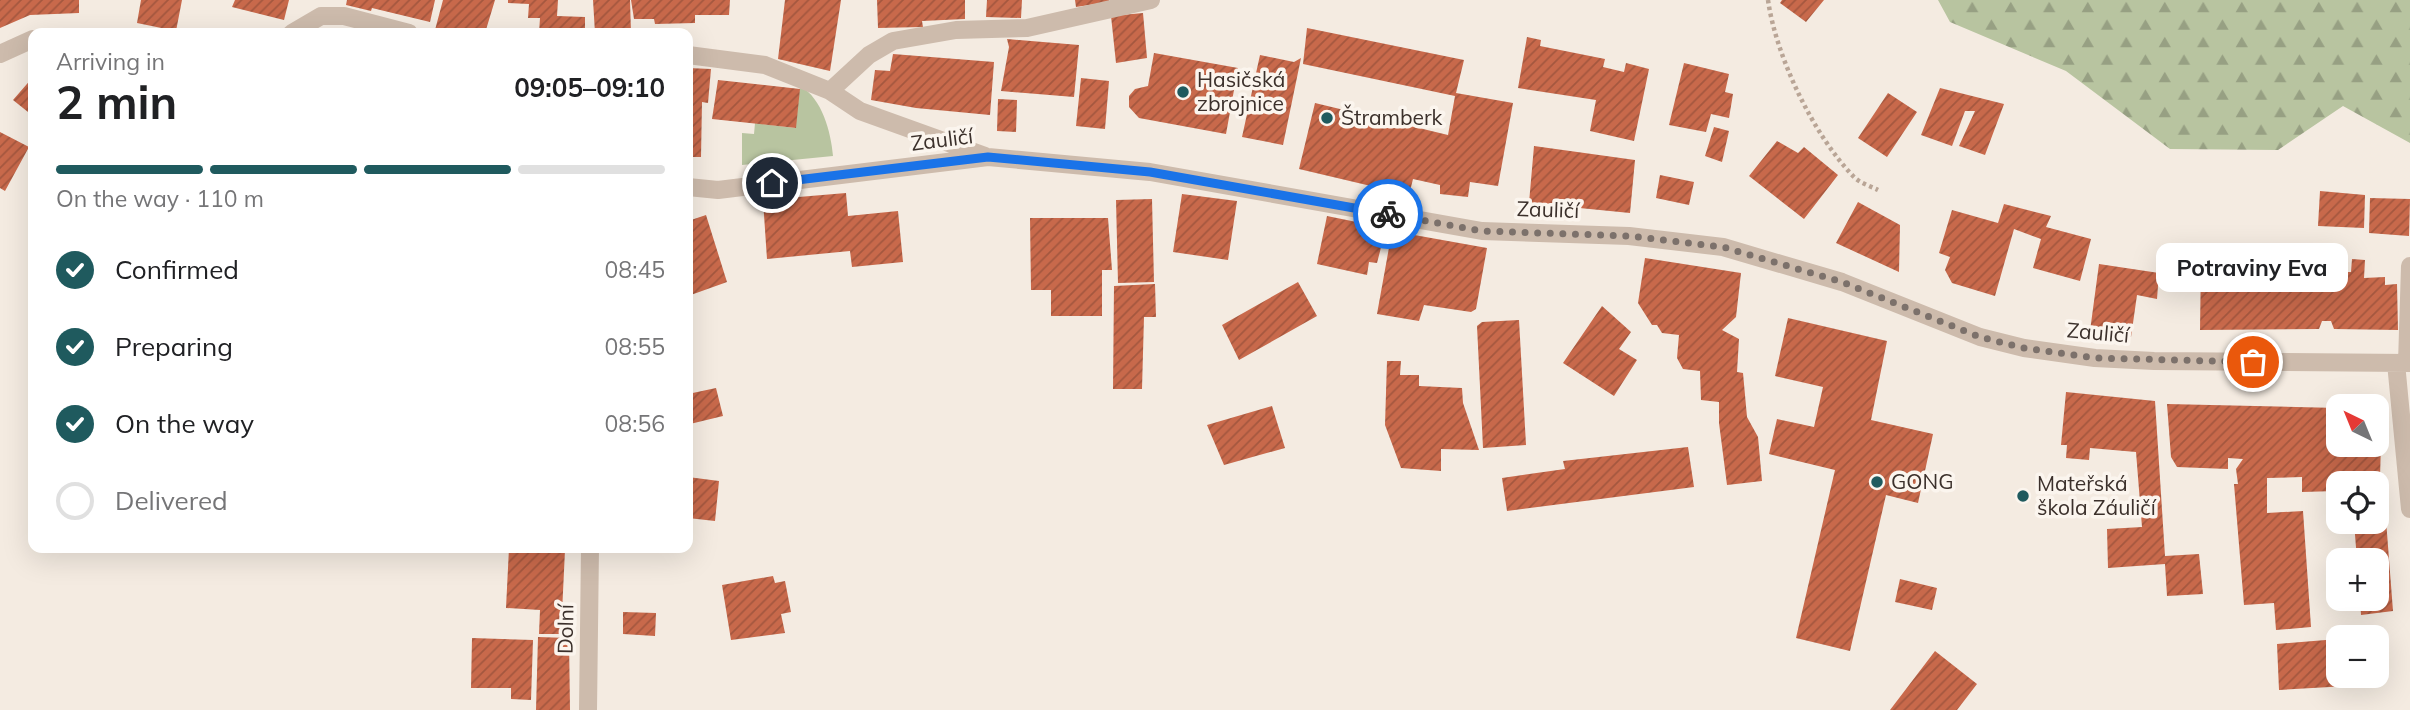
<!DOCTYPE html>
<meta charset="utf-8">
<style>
:root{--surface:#fff;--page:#f6f6f6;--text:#202124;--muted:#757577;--line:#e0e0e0;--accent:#1f5a5e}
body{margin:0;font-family:Mulish,sans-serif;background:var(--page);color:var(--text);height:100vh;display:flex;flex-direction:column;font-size:26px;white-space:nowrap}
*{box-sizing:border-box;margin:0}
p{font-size:23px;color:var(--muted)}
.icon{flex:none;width:38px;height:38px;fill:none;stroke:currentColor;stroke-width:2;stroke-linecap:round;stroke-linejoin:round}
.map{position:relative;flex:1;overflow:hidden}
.panel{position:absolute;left:28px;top:28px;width:665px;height:525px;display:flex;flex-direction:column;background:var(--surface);border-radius:14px;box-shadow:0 7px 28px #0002}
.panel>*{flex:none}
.needle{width:46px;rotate:317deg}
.controls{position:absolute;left:2326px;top:394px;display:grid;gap:14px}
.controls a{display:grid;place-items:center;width:63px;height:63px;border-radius:14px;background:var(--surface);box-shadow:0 7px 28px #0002;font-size:35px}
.pin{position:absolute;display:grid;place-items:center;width:60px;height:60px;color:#fff;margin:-30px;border:4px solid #fff;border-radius:50%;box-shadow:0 2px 7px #0007}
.courier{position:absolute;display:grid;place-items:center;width:70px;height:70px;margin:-35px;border:5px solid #1a73e8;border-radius:50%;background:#fff;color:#222;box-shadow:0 2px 9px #0007}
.bubble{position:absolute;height:49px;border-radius:14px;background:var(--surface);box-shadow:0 7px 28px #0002;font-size:23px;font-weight:700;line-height:49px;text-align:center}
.headline em{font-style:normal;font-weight:700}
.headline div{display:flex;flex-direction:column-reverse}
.headline{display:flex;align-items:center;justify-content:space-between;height:119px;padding:0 28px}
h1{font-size:46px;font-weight:700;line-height:52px}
.bar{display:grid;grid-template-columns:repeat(4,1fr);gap:10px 7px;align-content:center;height:84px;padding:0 28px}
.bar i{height:9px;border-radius:5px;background:var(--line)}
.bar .on{background:var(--accent)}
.bar p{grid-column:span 4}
ol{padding:0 28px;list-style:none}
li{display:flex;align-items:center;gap:21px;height:77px}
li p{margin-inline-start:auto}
li .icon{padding:7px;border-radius:50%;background:var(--accent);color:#fff;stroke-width:4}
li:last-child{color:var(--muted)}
li i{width:38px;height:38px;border:4px solid var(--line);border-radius:50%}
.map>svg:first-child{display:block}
.green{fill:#b8c4a0}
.forest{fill:url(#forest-firs)}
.building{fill:url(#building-hatch)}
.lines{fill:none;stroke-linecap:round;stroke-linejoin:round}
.path{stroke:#b9a596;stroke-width:4.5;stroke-dasharray:3.5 3.5;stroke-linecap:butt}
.minor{stroke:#cdbbac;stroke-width:18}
.done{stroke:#7c716b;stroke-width:7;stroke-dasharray:0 12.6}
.route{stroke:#1a73e8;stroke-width:9}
.poi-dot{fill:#1f5a5e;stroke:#fbf5ee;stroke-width:2.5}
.labels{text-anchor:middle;stroke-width:7;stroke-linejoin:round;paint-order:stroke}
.poi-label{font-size:21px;fill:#3b302b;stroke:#fbf5ee;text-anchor:start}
.street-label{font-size:21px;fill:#3b302b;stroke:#fbf5ee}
</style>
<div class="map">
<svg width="2410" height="710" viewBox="0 0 2410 710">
<defs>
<pattern id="forest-firs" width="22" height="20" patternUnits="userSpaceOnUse" patternTransform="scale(1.75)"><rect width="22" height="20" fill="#b8c4a0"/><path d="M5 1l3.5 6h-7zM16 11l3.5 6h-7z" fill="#97a083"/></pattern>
<pattern id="building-hatch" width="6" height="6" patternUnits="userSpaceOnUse" patternTransform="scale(1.75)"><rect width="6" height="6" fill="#c8694b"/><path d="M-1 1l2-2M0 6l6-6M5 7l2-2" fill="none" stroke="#a4573f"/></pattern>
</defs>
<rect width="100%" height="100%" fill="#f4ebe1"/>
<path class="green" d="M800,86C822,98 831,132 833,156L742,165V133L754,134L755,123L795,128Z"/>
<path class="forest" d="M1938,0H2410V143L2343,106L2278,150L2170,149L2066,71L1950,22Z"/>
<path class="building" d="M0,0H79V13L30,15L0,28Z
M141,0H182L176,31L137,23Z
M235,0H289L284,20L232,7Z
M347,0H435L430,22L372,8L371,11L346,5Z
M443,0H495L485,33H447L435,30Z
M508,0H558L557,16L585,17V33H539L540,18H528L529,4L508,3Z
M593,0H630L631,33H595Z
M631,0H730L729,15H695V23L655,24L654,19H634Z
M785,0H841L830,71L778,59Z
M877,0H965V19L922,21L923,27L878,28Z
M987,0H1022L1021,18L986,17Z
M1075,0H1109V2L1076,7Z
M1782,0H1824L1806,22L1780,3Z
M1143,13L1147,58L1116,63L1111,16Z
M1307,28L1464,60L1456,93L1513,103L1498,186L1470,182L1468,197L1440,194V185L1413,179L1409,195L1299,169L1315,103L1448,135L1455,96L1303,64Z
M1527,37L1541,40L1540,46L1605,59L1603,67L1624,72L1626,63L1649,69L1634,141L1590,131L1596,100L1518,88Z
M1007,39L1079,45L1074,97L1001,91L1009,47Z
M1154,53L1238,68L1226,134L1139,118L1129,107V96L1135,89L1148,86Z
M893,54L994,62L990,115L916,108L871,100L875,70L890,71Z
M1260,55L1294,62L1301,58L1283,145L1242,137Z
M1684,63L1729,74L1725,92L1733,94L1729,118L1711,114L1706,132L1669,125Z
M688,68L711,69L708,103L702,102L701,157H688Z
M33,77V116L13,100Z
M1081,78L1109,81L1105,129L1076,126Z
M718,80L800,89L796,128L712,119Z
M1940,88L2004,104L1985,155L1959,146L1975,111H1965L1952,146L1921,135Z
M1888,93L1917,112L1887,157L1858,138Z
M998,99L1017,100L1016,132L997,131Z
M1714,127L1729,131L1722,162L1705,156Z
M0,132L29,147L5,191L0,188Z
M1777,141L1798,153L1804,147L1838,175L1804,219L1749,176Z
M1534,146L1635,160L1630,213L1529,203Z
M1660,175L1694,182L1689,205L1656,198Z
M2320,191L2365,195L2364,228L2318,226Z
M846,193L848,216L898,211L903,262L852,267L850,251L767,259L763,200Z
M1182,194L1237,201L1228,260L1173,252Z
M2370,198L2410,199L2409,236L2369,233Z
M1152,199L1154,282L1118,283L1116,200Z
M1858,202L1900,225L1899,272L1836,243Z
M2004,204L2051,216L2046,227L2091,239L2080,281L2033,268L2041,239L2014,229L1995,296L1952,283L1945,270L1950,257L1939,253L1952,210L1998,223Z
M706,215L727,282L688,296V221Z
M1327,216L1386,228L1377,263L1369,262L1367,275L1317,264Z
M1030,218H1108L1112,270H1102V316H1051V290H1031Z
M1392,231L1487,248L1476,309L1471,312L1424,305L1419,321L1377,314Z
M1645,258L1741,273L1736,317L1722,330L1739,339L1737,372L1743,373L1747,417L1758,437L1762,481L1727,485L1719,423V402L1701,400L1700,371L1683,369L1677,358L1679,335L1662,333L1657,325H1652L1638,303Z
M2247,258L2293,259V270L2308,271V258L2341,259L2340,272H2351L2352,259L2365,260L2364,278L2385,277V285L2397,284L2398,330L2334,329L2331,321H2322L2319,329L2200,330L2201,260Z
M2099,264L2159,273L2157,299L2137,295L2131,337L2090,331Z
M1298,282L1317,316L1239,360L1222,325Z
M1155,284L1156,317H1144L1142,389H1113L1114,286Z
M1602,306L1631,332L1619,349L1637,360L1614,396L1563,363Z
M1788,318L1887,341L1871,420L1933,434L1918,503L1886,495L1850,651L1796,638L1835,470L1769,454L1777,419L1814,427L1823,387L1775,376Z
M1519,320L1526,445L1483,448L1477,326L1482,322Z
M1387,361H1401L1400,375H1419V386L1462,388L1463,403L1479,450L1441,449V471L1401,468L1385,425Z
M716,388L723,416L690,424L688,394Z
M2066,392L2155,401L2165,556L2199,554L2203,594L2167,596L2165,564L2108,568L2107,529L2142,527L2136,452L2090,448L2089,460L2066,458L2067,445H2061Z
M2167,404L2338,408V444H2376V408H2382L2380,478H2337V491L2302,492V477L2267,478V513L2303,511L2311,627L2276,630L2274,603L2244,605L2234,484H2238L2236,469L2243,459L2228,458V469L2177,467L2171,457Z
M1272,406L1285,448L1224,465L1207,425Z
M1688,447L1694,487L1507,511L1502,478L1565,469L1563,461Z
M688,477L719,481L715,521L688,518Z
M2376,507H2385L2393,611L2361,615L2360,598H2376V560H2357L2354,522H2376Z
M509,548L565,550L561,634H539L540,610L506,608Z
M773,576L775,583L785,581L791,612L781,614L785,633L731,640L722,585Z
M1900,579L1937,588L1932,610L1895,602Z
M623,612L656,613L655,636L623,634Z
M2376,636H2380L2383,684L2279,690L2277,644L2338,639V676H2376Z
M538,637L569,638L570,710H536Z
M472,638L533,640L531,700L511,699V688H471Z
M1935,651L1977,684L1957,710H1890Z"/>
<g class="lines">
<path class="path" d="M1768,0C1776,57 1814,136 1854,177C1860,183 1870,186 1878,190"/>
<path class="minor" d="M292,33L321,16H344L409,33
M0,54L33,39
M688,55L765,65L830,91L869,55L893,41L956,30L1027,28L1151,0
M830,91L860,111L985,156
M688,187L718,190L988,157L1150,172L1482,231L1629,236L1723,247L1842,282L1980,337L2024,348L2095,358L2154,361L2410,363
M2396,363L2410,509
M2407,363L2410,266
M588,710L590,548"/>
</g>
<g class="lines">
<path class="done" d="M1388,214L1482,231L1629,236L1723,247L1842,282L1980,337L2024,348L2095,358L2253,362"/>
<path class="route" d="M772,183L988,157L1150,172L1388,214"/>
</g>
<g class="poi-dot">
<circle cx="1183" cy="92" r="7"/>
<circle cx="1327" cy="118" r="7"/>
<circle cx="1877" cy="482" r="7"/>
<circle cx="2023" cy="496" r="7"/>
</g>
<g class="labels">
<g class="poi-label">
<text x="1197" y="87">Hasičská<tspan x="1197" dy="24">zbrojnice</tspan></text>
<text x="1341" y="125">Štramberk</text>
<text x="1891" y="489">GONG</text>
<text x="2037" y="491">Mateřská<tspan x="2037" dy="24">škola Záuličí</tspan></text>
</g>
<g class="street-label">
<text transform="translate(942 140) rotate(-7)" y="7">Zauličí</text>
<text transform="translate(1548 210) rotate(2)" y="7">Zauličí</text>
<text transform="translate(2098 333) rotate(5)" y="7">Zauličí</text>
<text transform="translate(566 629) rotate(-89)" y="7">Dolní</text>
</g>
</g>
</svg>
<div class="controls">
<a><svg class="needle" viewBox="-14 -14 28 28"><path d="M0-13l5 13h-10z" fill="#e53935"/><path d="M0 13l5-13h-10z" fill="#757577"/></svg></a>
<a><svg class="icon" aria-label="locate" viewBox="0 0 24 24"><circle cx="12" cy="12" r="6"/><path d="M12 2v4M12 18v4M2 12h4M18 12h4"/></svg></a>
<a>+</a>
<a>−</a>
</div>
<div class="pin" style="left:2253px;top:362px;background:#ea580c"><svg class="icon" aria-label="bag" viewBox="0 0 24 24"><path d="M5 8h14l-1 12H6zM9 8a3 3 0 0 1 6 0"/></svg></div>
<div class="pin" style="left:772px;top:183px;background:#1f2937"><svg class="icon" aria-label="home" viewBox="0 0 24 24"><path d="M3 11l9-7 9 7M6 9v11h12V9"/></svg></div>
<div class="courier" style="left:1388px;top:214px"><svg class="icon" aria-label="bike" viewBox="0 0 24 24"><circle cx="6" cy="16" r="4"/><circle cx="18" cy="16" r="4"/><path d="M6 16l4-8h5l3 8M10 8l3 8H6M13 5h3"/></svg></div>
<div class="bubble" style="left:2156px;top:243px;width:192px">Potraviny Eva</div>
<section class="panel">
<div class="headline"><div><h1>2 min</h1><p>Arriving in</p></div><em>09:05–09:10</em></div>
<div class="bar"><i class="on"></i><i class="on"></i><i class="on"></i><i></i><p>On the way · 110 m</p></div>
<ol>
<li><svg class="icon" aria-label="check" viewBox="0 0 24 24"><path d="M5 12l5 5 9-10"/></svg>Confirmed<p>08:45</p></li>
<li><svg class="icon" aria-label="check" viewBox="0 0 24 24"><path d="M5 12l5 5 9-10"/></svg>Preparing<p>08:55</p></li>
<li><svg class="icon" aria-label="check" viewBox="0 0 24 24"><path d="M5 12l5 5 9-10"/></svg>On the way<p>08:56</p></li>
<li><i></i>Delivered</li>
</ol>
</section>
</div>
